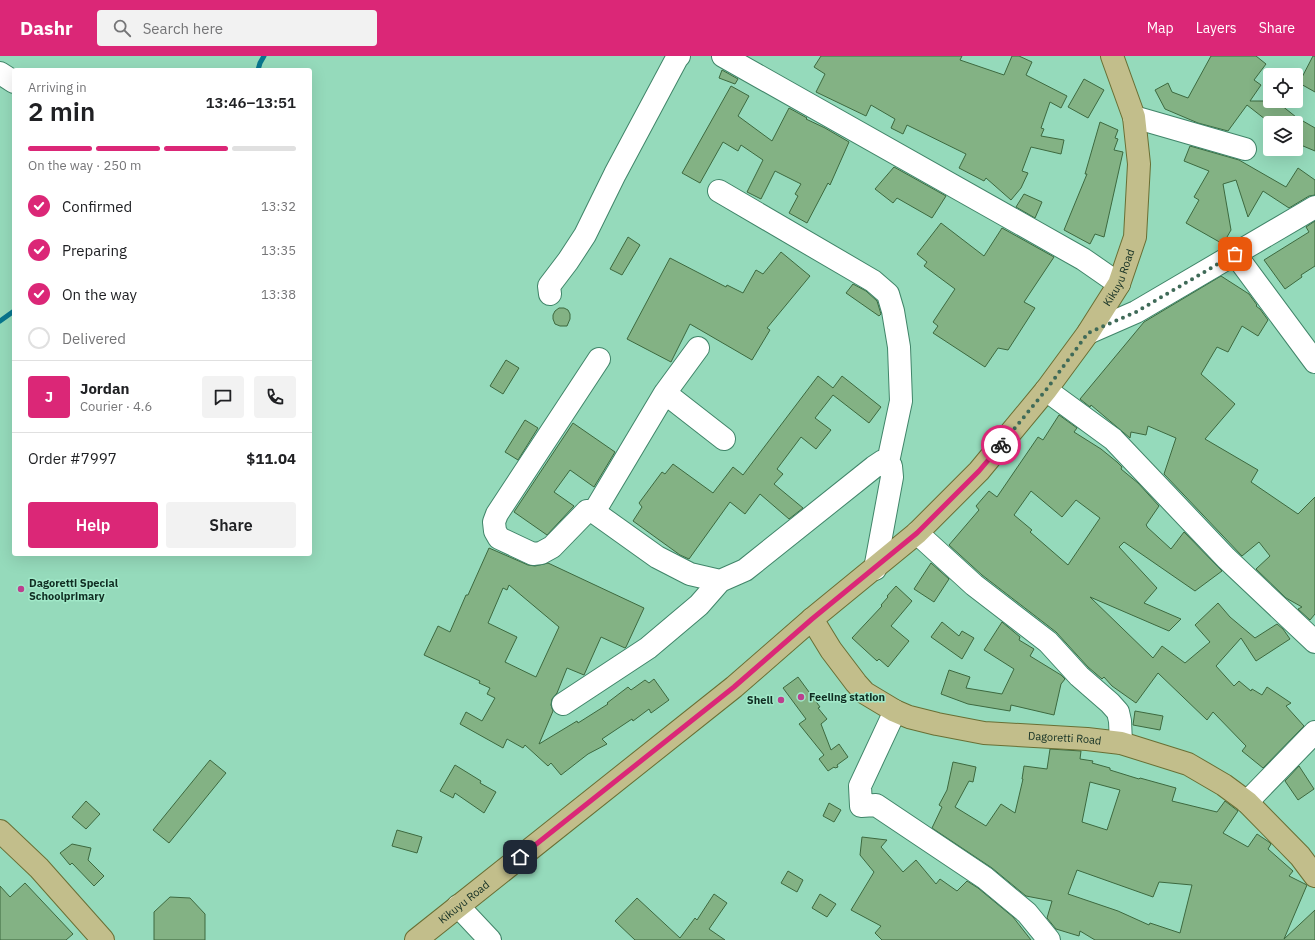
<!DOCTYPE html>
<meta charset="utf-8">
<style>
:root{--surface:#fff;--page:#f2f2f2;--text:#202124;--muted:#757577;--line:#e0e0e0;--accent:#db2777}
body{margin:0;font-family:"IBM Plex Sans",sans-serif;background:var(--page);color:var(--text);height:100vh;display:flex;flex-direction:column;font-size:15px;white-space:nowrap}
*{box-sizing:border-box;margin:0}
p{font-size:13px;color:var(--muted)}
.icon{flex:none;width:22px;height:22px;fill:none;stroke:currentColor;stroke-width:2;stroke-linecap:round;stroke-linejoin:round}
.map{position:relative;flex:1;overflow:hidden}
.drawer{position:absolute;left:12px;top:12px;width:300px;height:488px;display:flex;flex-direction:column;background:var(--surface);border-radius:4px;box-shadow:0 4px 16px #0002}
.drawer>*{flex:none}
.buttons{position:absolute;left:1263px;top:12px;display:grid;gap:8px}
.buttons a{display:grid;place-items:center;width:40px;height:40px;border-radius:4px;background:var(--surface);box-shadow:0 4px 16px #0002;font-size:20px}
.pin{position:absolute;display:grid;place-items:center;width:34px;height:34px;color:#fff;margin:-17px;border-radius:8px;box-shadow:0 2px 6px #0006}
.courier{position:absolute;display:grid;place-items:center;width:40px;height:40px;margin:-20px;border:3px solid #db2777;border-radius:50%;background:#fff;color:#222;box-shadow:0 1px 5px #0007}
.overview em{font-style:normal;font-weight:600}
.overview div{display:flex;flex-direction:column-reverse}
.overview{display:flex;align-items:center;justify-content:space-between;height:68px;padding:0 16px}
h1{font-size:26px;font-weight:600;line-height:30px}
.bar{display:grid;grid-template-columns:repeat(4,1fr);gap:6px 4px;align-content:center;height:48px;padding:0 16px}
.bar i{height:5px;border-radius:3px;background:var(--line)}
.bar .on{background:var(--accent)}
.bar p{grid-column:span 4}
.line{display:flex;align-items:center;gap:10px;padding:0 16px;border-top:1px solid var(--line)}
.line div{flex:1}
.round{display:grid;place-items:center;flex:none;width:42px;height:42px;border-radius:4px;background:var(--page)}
ol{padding:0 16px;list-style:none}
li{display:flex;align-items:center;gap:12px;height:44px}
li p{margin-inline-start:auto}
li .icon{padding:4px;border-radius:50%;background:var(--accent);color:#fff;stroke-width:4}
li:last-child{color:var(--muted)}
li i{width:22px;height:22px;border:2px solid var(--line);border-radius:50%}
.cta{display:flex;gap:8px;margin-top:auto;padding:8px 16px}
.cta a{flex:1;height:46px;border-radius:4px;background:var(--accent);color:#fff;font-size:16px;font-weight:600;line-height:46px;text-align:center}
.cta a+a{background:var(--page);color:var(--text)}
header{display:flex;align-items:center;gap:24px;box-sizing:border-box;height:56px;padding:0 20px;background:var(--accent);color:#fff}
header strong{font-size:19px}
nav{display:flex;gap:22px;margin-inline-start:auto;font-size:14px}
.search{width:280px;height:36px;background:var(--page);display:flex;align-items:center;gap:10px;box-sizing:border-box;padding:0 14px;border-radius:4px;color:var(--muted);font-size:15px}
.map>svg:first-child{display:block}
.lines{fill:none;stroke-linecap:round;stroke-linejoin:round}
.stream{stroke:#08768e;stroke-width:5}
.building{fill:#83b284;stroke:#3d693f;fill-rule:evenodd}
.minor-casing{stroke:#408569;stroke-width:24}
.major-casing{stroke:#696f34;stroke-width:24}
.minor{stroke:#fff;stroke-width:22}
.major{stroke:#c2be8b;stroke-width:22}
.done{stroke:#3f6a58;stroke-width:4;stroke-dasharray:0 7.2}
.route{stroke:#db2777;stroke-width:5}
.poi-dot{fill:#bc3f8f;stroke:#a1e8c8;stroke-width:1.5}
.labels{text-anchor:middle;stroke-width:3;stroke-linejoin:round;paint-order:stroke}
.street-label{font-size:11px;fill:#102d22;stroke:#a1e8c8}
.poi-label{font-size:11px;font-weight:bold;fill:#102d22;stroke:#a1e8c8;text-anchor:start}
</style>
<header>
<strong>Dashr</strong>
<div class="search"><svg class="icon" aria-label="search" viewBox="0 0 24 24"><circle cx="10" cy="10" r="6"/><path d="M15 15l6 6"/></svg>Search here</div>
<nav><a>Map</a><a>Layers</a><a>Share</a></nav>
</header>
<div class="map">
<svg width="1315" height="884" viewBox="0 0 1315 884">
<rect width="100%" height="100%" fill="#95dabb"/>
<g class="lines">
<path class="stream" d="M258,14L260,7L264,0
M0,265L14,255"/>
</g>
<path class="building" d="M821,0H962L960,4L1004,19L1012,0H1019L1032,6L1026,19L1067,40L1061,52L1050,46L1041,72L1044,73L1041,80L1064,84L1061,98L1031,91L1022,115L1028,117L1021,132L1011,144L986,122L984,125L959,112L966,98L907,69L903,78L891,72L895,63L871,49L866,60L816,36L825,18L814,11Z
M1211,0H1256L1266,8L1254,24L1261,29L1250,45H1276L1296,61L1315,72V95L1296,87V67H1270L1247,49L1228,75L1198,67L1165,53L1155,34L1168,27L1172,36L1188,42Z
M1313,0H1315V36L1299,27Z
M722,14L738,23L735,28L719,22Z
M1084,23L1104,34L1088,62L1068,51Z
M731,30L749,40L738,60L772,85L789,52L807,62L806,63L825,72L849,86L830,129L828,127L807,167L789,157L798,140L795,138L801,128L775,115L761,143L747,136L763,104L741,89L738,95L723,86L700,127L682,117Z
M1100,66L1118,74L1115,82L1118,83L1114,94L1123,96L1104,181L1095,178L1090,188L1064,174L1087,118H1085Z
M1190,90L1239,104L1286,131L1298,112L1315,124V139L1309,140L1289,152L1263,135L1248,161L1236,124L1223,128L1231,174L1223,188L1186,167L1199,144L1194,141L1209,115L1184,105Z
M894,111L946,140L932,162L897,142L893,147L875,133Z
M1024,138L1042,146L1035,162L1016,151Z
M1315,165V210L1301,219L1302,221L1285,233L1264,204L1309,176L1306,171Z
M941,167L984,200L1002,172L1054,201L1024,246L1035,252L1008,294L998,292L985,311L933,277L938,270L933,266L955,233L924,210L927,206L917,198Z
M628,181L640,189L622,219L610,213Z
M781,196L810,220L767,272L770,274L752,304L690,268L671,306L627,283L670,202L726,231L727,229L743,237L756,214L763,218Z
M1221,220L1249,238L1257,249L1256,250L1260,253L1268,264L1258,280L1242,270L1228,296L1217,291L1201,318L1235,348L1205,383L1258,414L1251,426L1298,458L1315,441V558L1310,564L1298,553L1302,551L1286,542L1256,513L1270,500L1259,486L1242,500L1164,418L1176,382L1148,370L1146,379L1131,376L1130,382L1091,349L1090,351L1080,343L1144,266Z
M853,228L866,235L877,245L881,258L879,260L846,237Z
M559,252H564L568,254L570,258V263L567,270H560L555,268L553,263V259L555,255Z
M506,304L519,312L503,338L490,330Z
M818,320L833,332L842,320L881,351L869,367L833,339L815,362L831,374L816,393L801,381L777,413L783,418L774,428L803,452L789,463L760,438L745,458L730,446L689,503L680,499L633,465L642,451L639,447L662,416L665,418L673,408L713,437L733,411L743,419Z
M1059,359L1077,372L1074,376L1101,393L1117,406L1122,411L1121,413L1138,427L1159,450L1146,469L1147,470V471L1171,493L1184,476L1222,515L1195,535L1124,486L1119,491L1157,532L1144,547L1181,563L1169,575L1090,541L1153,602L1162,590L1185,607L1210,586L1195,569L1218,547L1230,561L1255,582L1277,568L1283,573L1290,583L1256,605L1241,582L1216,610L1234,630L1239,625L1251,635L1252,633L1262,639L1267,631L1291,647L1286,650L1304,670L1263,712L1242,695L1246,690L1213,656L1207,664L1158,617L1136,647L1112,630L1104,621L1102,623L1088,611L1056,576L982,519L949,489L979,454L976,450L989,435L997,441L1038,381L1043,384ZM1031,435L1062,461L1076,444L1100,462L1068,509L1030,476L1032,474L1014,459Z
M525,364L538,372L518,404L505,396Z
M573,367L615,396L594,431L570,414L554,436L574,450L547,479L514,456Z
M489,492L528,509L535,510L548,507L644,552L626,591L625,592L601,581L584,619L567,612L557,637L552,643L551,649L553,655L539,688L577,665L578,667L608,648L607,647L628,631L631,634L645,624L649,627L654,623L669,644L651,657L649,653L633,665L632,663L602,683L607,688L588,698L561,719L551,707L548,710L525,689L523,692L507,683L503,692L460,668L466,656L482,665L495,642L487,638L490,632L479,627L480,625L424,599L438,570L450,576L466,539H468ZM509,529L559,571L536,621L505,606L517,581L488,567L503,532L507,534Z
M931,507L949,523L934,546L914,533Z
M896,530L912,545L891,570L909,585L888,611L879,603L877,605L852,582L882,550L881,549L888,541L887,540Z
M942,566L959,580L962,575L974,582L962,603L931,581Z
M1002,566L1020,581L1019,584L1034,593L1030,600L1061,619L1065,623L1061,628L1054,659L1011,649L1010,655L968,648L941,638L949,614L970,621L966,632L1002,638L1014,613L984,594Z
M798,621L820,651L818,652L827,663L821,668L831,694L839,688L848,701L837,709L838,711L835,712L834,711L828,715L819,703L824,699L799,668L806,663L783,632Z
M1135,655L1163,660L1160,674L1133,669Z
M1050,693L1081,695L1080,703L1093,705L1092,707L1110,712V714L1139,723L1140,722L1176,732L1172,745L1217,756L1225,745L1238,755L1223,777L1248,791L1257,778L1269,786L1271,788L1268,793L1293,815L1289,820L1307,829L1284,883L1315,854V884H1095L1080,875L1079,880L1056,873L1047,862L1052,845L1026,840L992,812L932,772L942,751L939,749L947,734L953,706L976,711L973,726L969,725L955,751L986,770L1001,748L1015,757L1023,723H1022L1024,710L1047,713ZM1090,726L1120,734L1107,774L1082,766ZM1077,814L1153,841L1159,826L1192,829L1180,877L1150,867L1149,869L1118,855L1068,838Z
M210,704L226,717L169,787L153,774Z
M455,709L481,725L480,727L496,736L484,757L455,737L453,742L440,735Z
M1299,710L1314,733L1298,744L1285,725Z
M86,745L100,758L86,773L72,761Z
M829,747L841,754L834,766L823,760Z
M397,774L422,781L417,797L392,790Z
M862,781L887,784L881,791L903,816L916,804L936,828L940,823L957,835L967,825L978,832L1013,861L1031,884H882L875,877L881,870L851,854L874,816L860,799Z
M72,788L91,792L88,804L104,820L94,830L72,807L70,809L60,797Z
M788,815L803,824L797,836L781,827Z
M25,827L73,878L66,884H0V830L10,841Z
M714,838L727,847L709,873L725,884H635L615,865L637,842L680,882L695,862L697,864Z
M820,838L836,848L827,861L812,852Z
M170,841L190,842L205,858V884H154V856Z"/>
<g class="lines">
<defs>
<path id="minor" d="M723,0L1083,203L1119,228
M0,17L14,26
M1134,61L1245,93
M719,135L873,225L888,238L893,255L899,291L901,345L888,406
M1235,198L1315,306
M550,238L549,230L568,205L585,179L615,118L677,2L679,0
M1088,277L1136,256L1315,151
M599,303L497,458L494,466L495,475L499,482L533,498L541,497L552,491L587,455L594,456L657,501L690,518L720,525
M1046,334L1113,383L1226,502L1315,586
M665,337L724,383
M594,456L665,337L698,292
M917,477L974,529L1048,586L1079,620L1110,647L1118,656L1120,665L1121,687
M563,648L648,592L699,549L720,525L745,514L874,411L883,405H886L891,410L892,421L875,513
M895,655L860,730L861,750L876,749L985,822L1027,857L1049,884
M1247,746L1315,676
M458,850L490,884"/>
<g id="major">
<path id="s1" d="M812,563L831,594L856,627L865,637L895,655L909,661L937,668L984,677L1087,683L1121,687L1188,708L1224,729L1247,746L1300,800L1315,820"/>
<path d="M0,775L39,812L103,884"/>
<path id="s2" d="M416,884L734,631L812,563L917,477L979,415L1046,334L1088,277L1119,228L1135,181L1139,108L1134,61L1112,0"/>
</g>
</defs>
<use href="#minor" class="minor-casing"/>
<use href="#major" class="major-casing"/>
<use href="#minor" class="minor"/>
<use href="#major" class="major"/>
</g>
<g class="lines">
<path class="done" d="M1001,389L1046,334L1088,277L1136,256L1235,198"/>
<path class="route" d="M520,801L734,631L812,563L917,477L979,415L1001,389"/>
</g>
<g class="poi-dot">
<circle cx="21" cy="533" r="4"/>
<circle cx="801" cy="641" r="4"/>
<circle cx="781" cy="644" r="4"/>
</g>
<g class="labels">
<g class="street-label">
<text dy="4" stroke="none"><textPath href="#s2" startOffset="973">Kikuyu Road</textPath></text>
<text dy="4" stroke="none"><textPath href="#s1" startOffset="299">Dagoretti Road</textPath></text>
<text dy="4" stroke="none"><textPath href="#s2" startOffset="61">Kikuyu Road</textPath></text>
</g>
<g class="poi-label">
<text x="29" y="531">Dagoretti Special<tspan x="29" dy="13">Schoolprimary</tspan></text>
<text x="809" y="645">Feeling station</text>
<text x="773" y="648" text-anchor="end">Shell</text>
</g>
</g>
</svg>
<div class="buttons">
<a><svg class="icon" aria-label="locate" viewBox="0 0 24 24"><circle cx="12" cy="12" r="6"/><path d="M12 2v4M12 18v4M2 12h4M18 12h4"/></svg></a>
<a><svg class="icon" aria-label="layers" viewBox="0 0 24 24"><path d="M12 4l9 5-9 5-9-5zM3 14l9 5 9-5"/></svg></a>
</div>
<div class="pin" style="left:1235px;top:198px;background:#ea580c"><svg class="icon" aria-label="bag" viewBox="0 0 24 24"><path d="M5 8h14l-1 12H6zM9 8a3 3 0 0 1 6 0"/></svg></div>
<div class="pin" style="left:520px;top:801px;background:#1f2937"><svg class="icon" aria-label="home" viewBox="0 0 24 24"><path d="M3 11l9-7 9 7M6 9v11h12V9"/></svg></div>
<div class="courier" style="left:1001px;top:389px"><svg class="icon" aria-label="bike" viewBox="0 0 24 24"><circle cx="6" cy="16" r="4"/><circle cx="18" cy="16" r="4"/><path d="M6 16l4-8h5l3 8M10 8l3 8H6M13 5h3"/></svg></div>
<section class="drawer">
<div class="overview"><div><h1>2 min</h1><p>Arriving in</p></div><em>13:46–13:51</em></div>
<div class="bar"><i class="on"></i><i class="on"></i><i class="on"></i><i></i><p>On the way · 250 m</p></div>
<ol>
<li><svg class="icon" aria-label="check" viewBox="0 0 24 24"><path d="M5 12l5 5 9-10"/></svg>Confirmed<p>13:32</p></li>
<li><svg class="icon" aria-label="check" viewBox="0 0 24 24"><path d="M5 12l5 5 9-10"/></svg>Preparing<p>13:35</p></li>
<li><svg class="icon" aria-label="check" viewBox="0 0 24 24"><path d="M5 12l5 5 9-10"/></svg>On the way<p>13:38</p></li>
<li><i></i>Delivered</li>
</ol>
<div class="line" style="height:72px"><b class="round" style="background:var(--accent);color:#fff">J</b><div><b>Jordan</b><p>Courier · 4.6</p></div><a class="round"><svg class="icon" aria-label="chat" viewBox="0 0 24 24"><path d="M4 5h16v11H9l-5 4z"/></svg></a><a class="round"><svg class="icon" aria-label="phone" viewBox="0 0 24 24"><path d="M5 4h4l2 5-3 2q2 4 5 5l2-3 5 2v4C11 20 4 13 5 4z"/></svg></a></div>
<div class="line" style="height:52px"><div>Order #7997</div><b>$11.04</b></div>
<div class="cta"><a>Help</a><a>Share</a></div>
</section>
</div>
